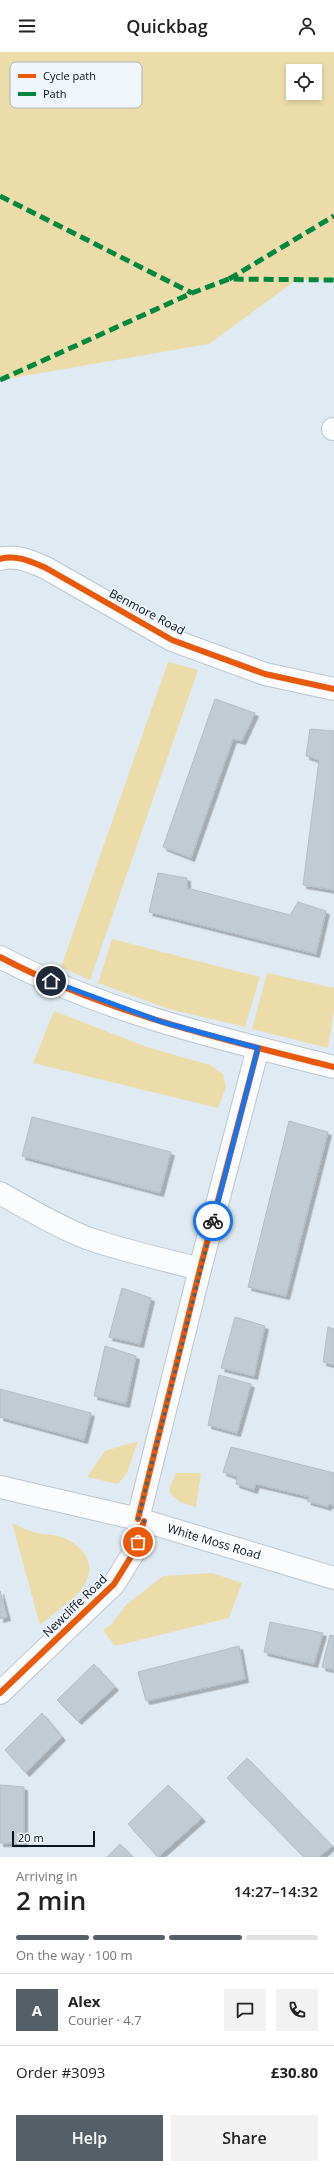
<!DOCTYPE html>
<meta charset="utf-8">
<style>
:root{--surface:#fff;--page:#f2f2f2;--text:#222;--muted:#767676;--line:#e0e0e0;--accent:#545f67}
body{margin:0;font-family:"Open Sans",sans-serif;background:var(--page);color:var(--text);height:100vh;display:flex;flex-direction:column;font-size:15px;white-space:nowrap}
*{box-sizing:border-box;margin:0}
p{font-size:13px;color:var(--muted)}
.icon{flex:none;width:22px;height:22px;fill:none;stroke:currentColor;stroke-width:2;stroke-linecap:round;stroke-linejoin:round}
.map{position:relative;height:1805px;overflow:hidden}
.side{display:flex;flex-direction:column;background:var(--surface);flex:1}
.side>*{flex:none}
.tools{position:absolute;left:286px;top:12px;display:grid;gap:8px}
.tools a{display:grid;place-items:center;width:36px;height:36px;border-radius:0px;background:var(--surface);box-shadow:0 2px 6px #0003;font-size:20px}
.scale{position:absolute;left:12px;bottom:10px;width:83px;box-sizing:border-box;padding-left:4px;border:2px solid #08141c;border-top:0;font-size:11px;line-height:14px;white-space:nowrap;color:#08141c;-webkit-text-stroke:3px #f0f6fb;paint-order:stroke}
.pin{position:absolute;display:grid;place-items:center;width:34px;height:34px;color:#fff;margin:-17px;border:2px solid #fff;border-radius:50%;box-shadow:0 1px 4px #0007}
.courier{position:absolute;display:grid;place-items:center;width:40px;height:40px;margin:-20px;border:3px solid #1a73e8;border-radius:50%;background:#fff;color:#222;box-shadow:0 1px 5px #0007}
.head em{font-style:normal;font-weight:600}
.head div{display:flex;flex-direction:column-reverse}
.head{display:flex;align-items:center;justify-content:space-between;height:68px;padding:0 16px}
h1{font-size:26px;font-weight:600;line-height:30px}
.bar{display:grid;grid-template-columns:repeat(4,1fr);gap:6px 4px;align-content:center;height:48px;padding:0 16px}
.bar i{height:5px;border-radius:3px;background:var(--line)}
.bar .current{background:var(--accent)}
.bar p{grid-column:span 4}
.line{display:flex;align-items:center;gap:10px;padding:0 16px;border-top:1px solid var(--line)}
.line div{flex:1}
.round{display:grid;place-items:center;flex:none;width:42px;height:42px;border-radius:0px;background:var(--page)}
.button{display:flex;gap:8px;margin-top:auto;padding:8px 16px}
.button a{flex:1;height:46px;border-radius:0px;background:var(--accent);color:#fff;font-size:16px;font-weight:600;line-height:46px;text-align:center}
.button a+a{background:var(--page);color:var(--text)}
header{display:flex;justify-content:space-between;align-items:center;height:52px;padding:0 16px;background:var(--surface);font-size:18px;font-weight:600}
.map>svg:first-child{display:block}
.green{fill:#ecdcaa;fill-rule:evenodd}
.building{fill:#c1cbd3;stroke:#b3bec6;filter:url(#shadow)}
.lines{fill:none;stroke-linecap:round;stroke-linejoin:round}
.minor-casing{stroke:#bcc6ce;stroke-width:24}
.minor{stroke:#fafcfd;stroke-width:22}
.quiet{stroke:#00873e;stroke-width:5;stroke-dasharray:10 5;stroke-linecap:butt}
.cycleway-casing{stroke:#f0f6fb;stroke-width:8}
.cycleway{stroke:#e8590c;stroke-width:6}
.done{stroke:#545f67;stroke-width:4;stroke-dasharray:0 7.2}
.route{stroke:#1a73e8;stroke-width:5}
.labels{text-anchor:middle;stroke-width:3;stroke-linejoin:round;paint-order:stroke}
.street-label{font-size:12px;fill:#08141c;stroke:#f0f6fb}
.key{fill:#f0f6fb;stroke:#aab2b8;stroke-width:1}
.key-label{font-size:11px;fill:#08141c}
</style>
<header><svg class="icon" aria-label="menu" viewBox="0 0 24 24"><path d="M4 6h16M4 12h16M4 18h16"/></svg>Quickbag<svg class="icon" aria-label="person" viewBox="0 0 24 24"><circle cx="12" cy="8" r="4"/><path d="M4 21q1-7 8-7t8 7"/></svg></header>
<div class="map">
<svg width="334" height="1805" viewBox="0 0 334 1805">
<defs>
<filter id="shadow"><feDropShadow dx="3.5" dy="3.5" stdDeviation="0" flood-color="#0004"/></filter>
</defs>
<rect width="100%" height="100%" fill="#e0eaf2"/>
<path class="green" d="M0,0H334V228H296L209,292L0,328ZM293,19H315V41H293Z
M168,610L198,618L90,928L61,915Z
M112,887L260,925L245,975L169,957L98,931Z
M267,921L334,936V957L328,996L252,977Z
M54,959L147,995L210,1013L223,1022L226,1035L218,1056L33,1011Z
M138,1389L127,1421L118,1432L87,1425L105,1399Z
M176,1421H201L196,1455L180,1450L170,1442V1435Z
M12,1471C20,1475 29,1479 37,1481C44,1483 52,1482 58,1484C82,1491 99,1511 83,1535C76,1546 51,1563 40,1573Z
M212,1521L242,1531L229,1566L115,1594L103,1578L111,1573L126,1553L163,1524Z"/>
<path class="building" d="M215,647L255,661L242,689L233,687L191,806L163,795Z
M310,677L334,679V838L303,833L319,708L306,704Z
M158,821L187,826V836L290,863L298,850L326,859L316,902L149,860Z
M32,1065L171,1100L160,1141L22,1104Z
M289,1069L328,1080L286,1244L248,1235Z
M122,1236L151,1246L140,1292L109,1285Z
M235,1265L265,1274L254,1324L221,1316Z
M328,1275L334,1277V1313L323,1310Z
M105,1294L136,1304L126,1352L94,1344Z
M219,1323L251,1332L237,1381L208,1373Z
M0,1337L91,1361L84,1388L0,1365Z
M231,1395L334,1421V1453L328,1452V1455L307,1449L310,1445L256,1432L254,1438L236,1432L237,1425L223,1420Z
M0,1539L7,1565L0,1567Z
M270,1570L323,1581L314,1612L264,1600Z
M330,1583L334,1584V1618L322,1615Z
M239,1594L245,1627L146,1649L138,1620Z
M94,1612L115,1635L78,1669L57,1648Z
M42,1661L62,1685L26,1721L5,1698Z
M247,1706L332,1794L319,1805H304L227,1726Z
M0,1733L24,1735V1791H0Z
M168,1733L202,1766L158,1805L128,1772Z
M120,1792L133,1805H107Z"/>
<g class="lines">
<defs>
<g id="minor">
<path d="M333,377H334"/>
<path d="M0,507C16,502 32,510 46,516L172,588L265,622L334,637"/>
<path d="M0,905C104,960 221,987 334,1015"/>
<path d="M0,1141C28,1157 57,1174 87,1186C124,1199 162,1207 200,1217"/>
<path id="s1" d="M0,1435L138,1467L334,1526"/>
<path d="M138,1467L200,1217L258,996"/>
<path d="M0,1641L114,1532L134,1500L144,1469"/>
</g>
</defs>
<use href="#minor" class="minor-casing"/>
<use href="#minor" class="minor"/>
<path class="quiet" d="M0,144L192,241
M229,227L334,164
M0,328L192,241L229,227L334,228"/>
<defs>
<path id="cycleway" d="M0,507C16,502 32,510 46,516L172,588L265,622L334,637
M0,905C104,960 221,987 334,1015
M138,1467L200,1217L258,996
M0,1641L114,1532L134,1500L144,1469"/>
</defs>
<use href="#cycleway" class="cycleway-casing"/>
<use href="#cycleway" class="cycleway"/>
</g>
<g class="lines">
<path class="done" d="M138,1490L144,1469L138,1467L213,1169"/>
<path class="route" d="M51,929L162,970L258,996L213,1169"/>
</g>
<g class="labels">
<g class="street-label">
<text transform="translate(147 560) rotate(28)" y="4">Benmore Road</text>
<text dy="4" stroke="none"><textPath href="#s1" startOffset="221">White Moss Road</textPath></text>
<text transform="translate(75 1554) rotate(-44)" y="4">Newcliffe Road</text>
</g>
</g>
<rect x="10" y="10" width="132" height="46" rx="6" class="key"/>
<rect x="18" y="22" width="18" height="4" fill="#e8590c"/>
<rect x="18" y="40" width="18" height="4" fill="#00873e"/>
<g class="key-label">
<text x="43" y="28">Cycle path</text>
<text x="43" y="46">Path</text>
</g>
</svg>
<div class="tools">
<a><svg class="icon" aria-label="locate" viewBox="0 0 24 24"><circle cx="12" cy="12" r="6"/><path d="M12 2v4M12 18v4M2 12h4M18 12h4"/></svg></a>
</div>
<div class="scale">20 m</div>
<div class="pin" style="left:138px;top:1490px;background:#ea580c"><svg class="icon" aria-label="bag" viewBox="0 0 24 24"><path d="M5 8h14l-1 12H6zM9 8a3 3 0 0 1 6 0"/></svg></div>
<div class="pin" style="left:51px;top:929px;background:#1f2937"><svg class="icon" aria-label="home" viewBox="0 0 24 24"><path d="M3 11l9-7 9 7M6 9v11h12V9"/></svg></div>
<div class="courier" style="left:213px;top:1169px"><svg class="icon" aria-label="bike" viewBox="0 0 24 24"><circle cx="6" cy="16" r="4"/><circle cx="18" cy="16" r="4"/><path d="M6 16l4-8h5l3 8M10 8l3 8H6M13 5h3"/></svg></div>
</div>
<section class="side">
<div class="head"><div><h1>2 min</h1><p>Arriving in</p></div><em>14:27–14:32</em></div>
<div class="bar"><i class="current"></i><i class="current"></i><i class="current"></i><i></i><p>On the way · 100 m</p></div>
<div class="line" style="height:72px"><b class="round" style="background:var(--accent);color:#fff">A</b><div><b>Alex</b><p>Courier · 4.7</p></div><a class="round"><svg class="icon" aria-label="chat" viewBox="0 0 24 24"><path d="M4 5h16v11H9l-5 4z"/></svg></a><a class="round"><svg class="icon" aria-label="phone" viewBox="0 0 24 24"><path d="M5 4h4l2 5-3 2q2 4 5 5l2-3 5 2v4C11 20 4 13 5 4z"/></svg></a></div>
<div class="line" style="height:52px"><div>Order #3093</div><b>£30.80</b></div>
<div class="button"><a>Help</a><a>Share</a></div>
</section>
